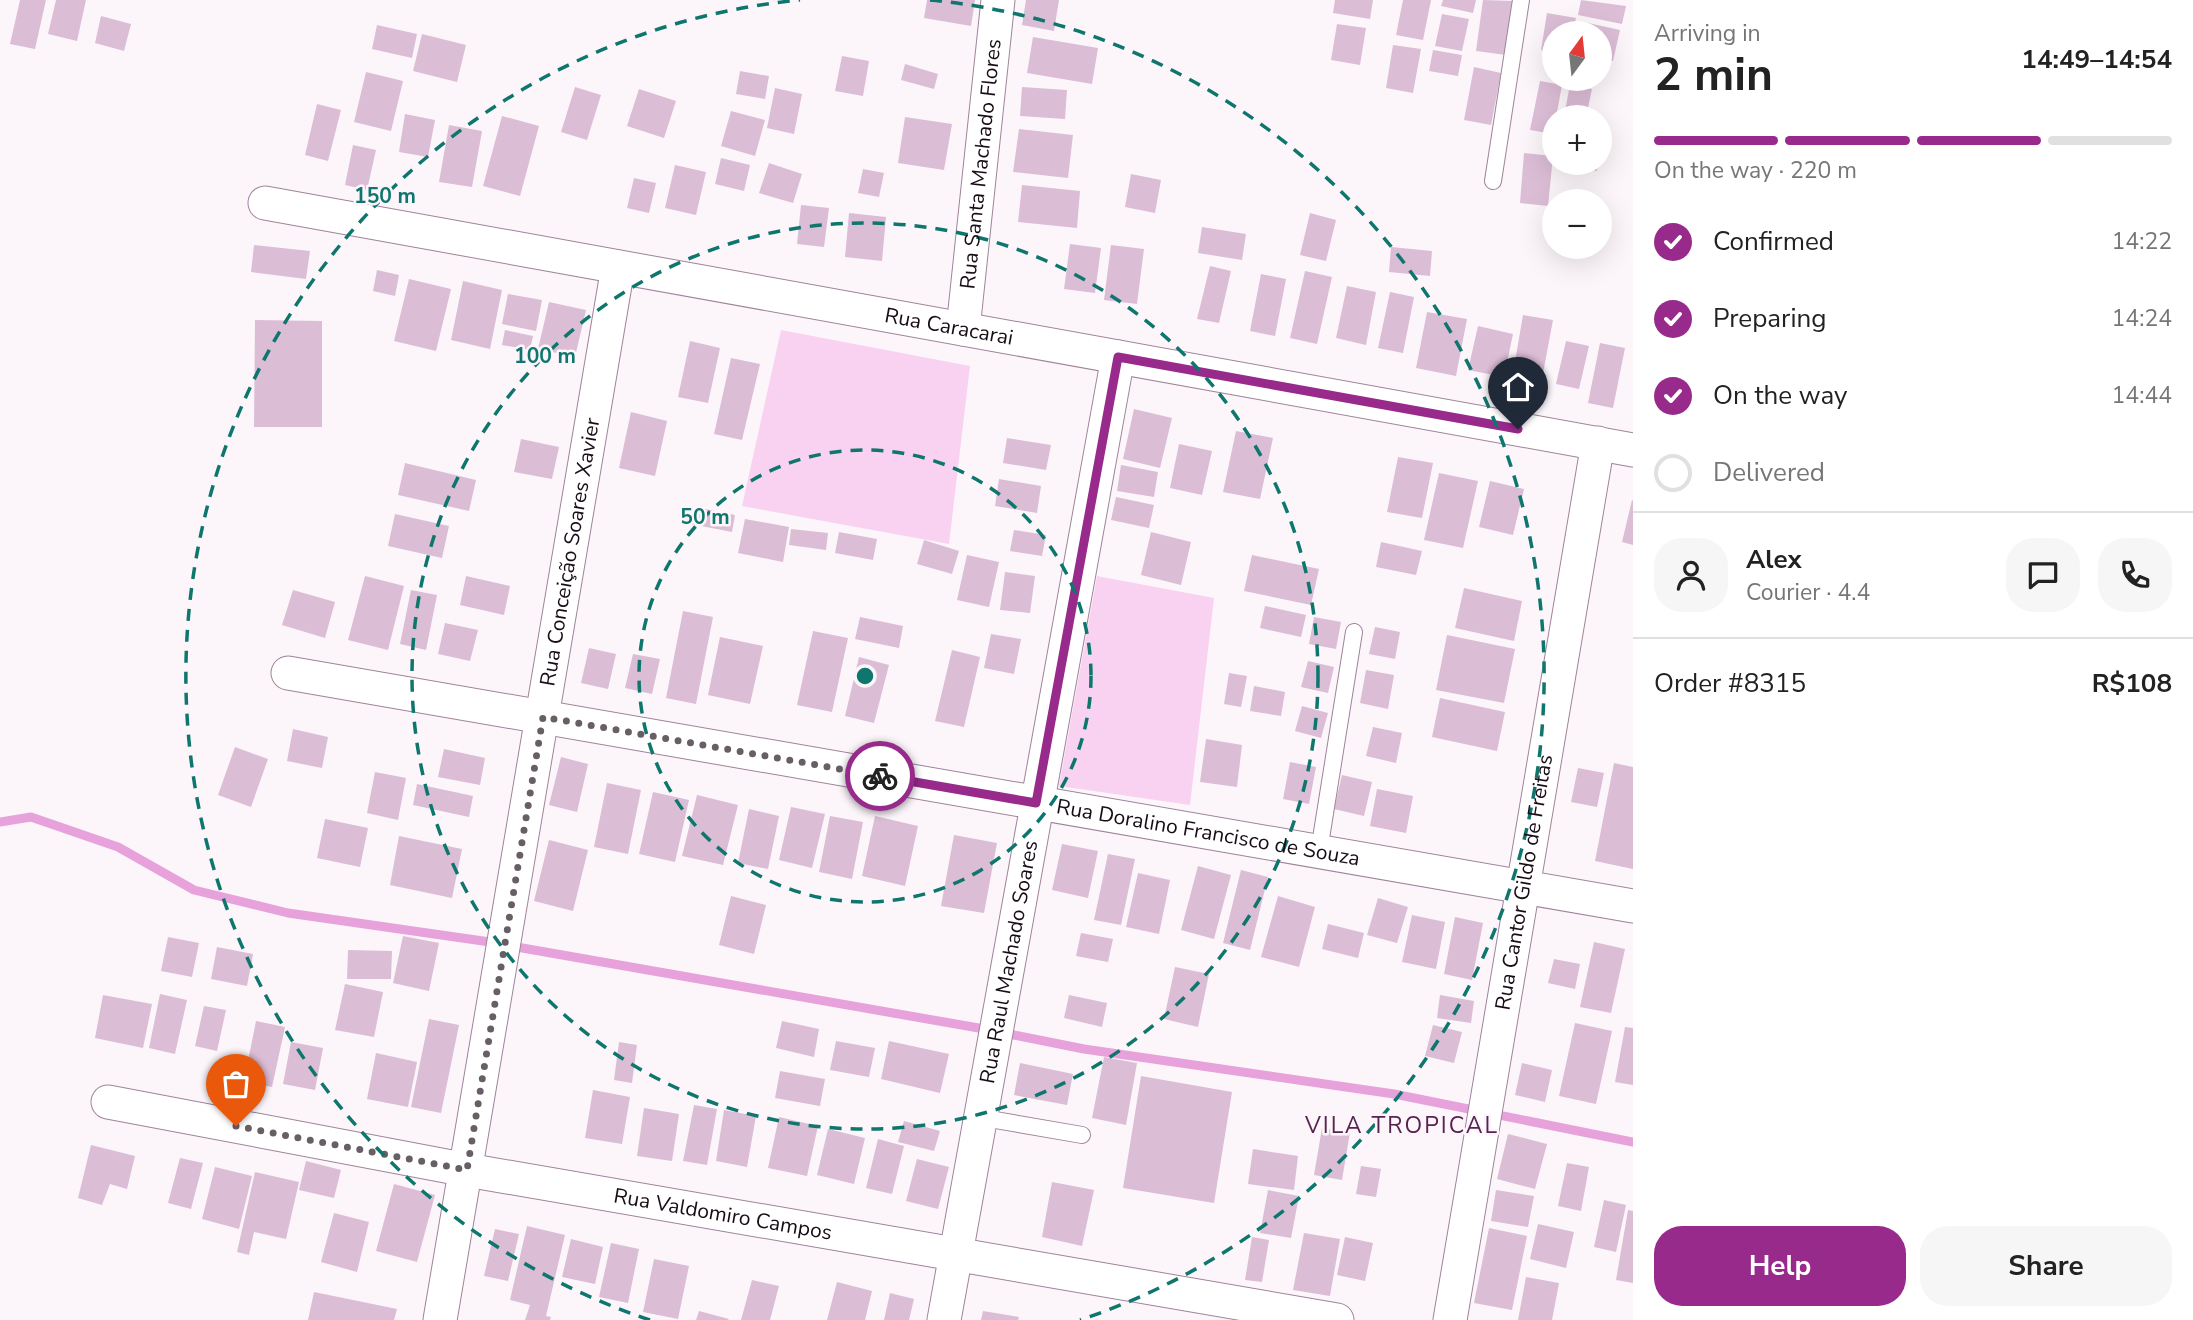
<!DOCTYPE html>
<meta charset="utf-8">
<style>
:root{--surface:#fff;--page:#f6f6f6;--text:#222;--muted:#767676;--line:#e0e0e0;--accent:#972a8b}
body{margin:0;font-family:"Nunito Sans",sans-serif;background:var(--page);color:var(--text);height:100vh;display:flex;flex-direction:column;font-size:26px;white-space:nowrap}
*{box-sizing:border-box;margin:0}
p{font-size:23px;color:var(--muted)}
.icon{flex:none;width:38px;height:38px;fill:none;stroke:currentColor;stroke-width:2;stroke-linecap:round;stroke-linejoin:round}
.map{position:relative;flex:1;overflow:hidden}
.details{display:flex;flex-direction:column;background:var(--surface);width:560px}
.details>*{flex:none}
.needle{width:46px;rotate:15deg}
.tools{position:absolute;left:1542px;top:21px;display:grid;gap:14px}
.tools a{display:grid;place-items:center;width:70px;height:70px;border-radius:50%;background:var(--surface);box-shadow:0 7px 28px #0002;font-size:35px}
.pin{position:absolute;display:grid;place-items:center;width:60px;height:60px;color:#fff;margin:-72px -30px;border-radius:50% 50% 50% 0;rotate:-45deg;box-shadow:0 0 7px #0007}
.pin .icon{rotate:45deg}
.courier{position:absolute;display:grid;place-items:center;width:70px;height:70px;margin:-35px;border:5px solid #972a8b;border-radius:50%;background:#fff;color:#222;box-shadow:0 2px 9px #0007}
.summary em{font-style:normal;font-weight:700}
.summary div{display:flex;flex-direction:column-reverse}
.summary{display:flex;align-items:center;justify-content:space-between;height:119px;padding:0 21px}
h1{font-size:46px;font-weight:700;line-height:52px}
.bar{display:grid;grid-template-columns:repeat(4,1fr);gap:10px 7px;align-content:center;height:84px;padding:0 21px}
.bar i{height:9px;border-radius:5px;background:var(--line)}
.bar .current{background:var(--accent)}
.bar p{grid-column:span 4}
.line{display:flex;align-items:center;gap:18px;padding:0 21px;border-top:2px solid var(--line)}
.line div{flex:1}
.round{display:grid;place-items:center;flex:none;width:74px;height:74px;border-radius:28px;background:var(--page)}
ol{padding:0 21px;list-style:none}
li{display:flex;align-items:center;gap:21px;height:77px}
li p{margin-inline-start:auto}
li .icon{padding:7px;border-radius:50%;background:var(--accent);color:#fff;stroke-width:4}
li:last-child{color:var(--muted)}
li i{width:38px;height:38px;border:4px solid var(--line);border-radius:50%}
.primary-button{display:flex;gap:14px;margin-top:auto;padding:14px 21px}
.primary-button a{flex:1;height:80px;border-radius:28px;background:var(--accent);color:#fff;font-size:28px;font-weight:700;line-height:80px;text-align:center}
.primary-button a+a{background:var(--page);color:var(--text)}
main{display:flex;flex:1;min-height:0}
.map>svg:first-child{display:block}
.green{fill:#f9d2f2}
.lines{fill:none;stroke-linecap:round;stroke-linejoin:round}
.stream{stroke:#e7a2db;stroke-width:9}
.building{fill:#dcbdd6}
.service-casing{stroke:#9f839a;stroke-width:18}
.minor-casing{stroke:#9f839a;stroke-width:35}
.service{stroke:#fff;stroke-width:16}
.minor{stroke:#fff;stroke-width:33}
.done{stroke:#685f66;stroke-width:7;stroke-dasharray:0 12.6}
.route{stroke:#972a8b;stroke-width:9}
.ring{fill:none;stroke:#0f766e;stroke-width:3.5;stroke-dasharray:12 9}
.labels{text-anchor:middle;stroke-width:5;stroke-linejoin:round;paint-order:stroke}
.street-label{font-size:21px;fill:#180d16;stroke:#fcf6fb}
.neighbourhood-label{font-size:23px;letter-spacing:2px;fill:#582351;stroke:#fcf6fb}
.centre{fill:#0f766e;stroke:#fcf6fb;stroke-width:3.5}
.ring-label{font-size:21px;text-anchor:middle;font-weight:bold;fill:#0f766e;stroke:#fcf6fb;stroke-width:5;stroke-linejoin:round;paint-order:stroke}
</style>
<main>
<div class="map">
<svg width="1633" height="1320" viewBox="0 0 1633 1320">
<rect width="100%" height="100%" fill="#fcf6fb"/>
<path class="green" d="M781,330L970,366L949,544L742,506Z
M1097,576L1214,598L1190,805L1059,786Z"/>
<g class="lines">
<path class="stream" d="M0,822L31,817L118,847L194,890L288,913L497,943
M511,946L990,1030
M1004,1033L1084,1049L1394,1094L1633,1142"/>
</g>
<path class="building" d="M20,0H46L35,49L10,44Z
M56,0H86L77,41L48,34Z
M927,0H975L971,26L924,18Z
M1026,0H1059L1054,31L1022,25Z
M1335,0H1373L1370,19L1333,13Z
M1403,0H1431L1423,40L1396,35Z
M1443,0H1476L1473,13L1441,6Z
M1483,0L1514,1L1506,55L1476,51Z
M1581,0L1626,6L1622,24L1578,15Z
M1547,13L1576,18L1573,33H1554V53L1541,50Z
M1442,14L1469,19L1462,51L1435,46Z
M101,16L131,24L124,51L95,43Z
M1588,23L1620,30L1613,61L1600,58V33H1586Z
M1337,24L1366,28L1360,65L1331,60Z
M377,25L417,34L412,58L372,49Z
M422,34L466,45L457,82L413,71Z
M1033,37L1098,48L1092,84L1027,73Z
M1393,45L1421,49L1413,93L1386,88Z
M1433,50L1462,55L1458,76L1429,71Z
M842,56L869,61L863,96L835,91Z
M905,64L938,74L934,89L901,80Z
M1474,67L1501,73L1491,125L1464,120Z
M740,71L769,76L765,99L736,94Z
M366,72L403,81L391,131L354,122Z
M1540,81L1562,85L1553,134L1530,130Z
M1570,84L1592,89L1586,117H1564Z
M575,87L601,95L587,140L561,132Z
M1022,87L1067,90L1065,119L1020,116Z
M775,88L802,94L794,134L767,128Z
M639,89L676,101L664,138L627,126Z
M317,104L341,110L328,161L305,155Z
M731,111L765,120L755,156L721,146Z
M405,114L435,120L428,157L399,152Z
M502,116L539,126L520,196L483,186Z
M905,117L952,124L944,170L898,163Z
M449,125L482,131L472,187L439,182Z
M1019,129L1073,135L1068,178L1013,172Z
M353,145L376,150L367,190L345,185Z
M1524,153L1553,156L1548,206L1520,203Z
M721,158L750,165L744,191L715,184Z
M769,163L802,174L793,203L759,193Z
M1570,163H1598L1597,171L1570,167Z
M675,165L706,172L696,215L665,208Z
M863,169L884,173L879,197L858,193Z
M1131,174L1161,180L1155,213L1125,207Z
M634,178L656,183L649,213L627,208Z
M1022,185L1080,191L1077,228L1018,222Z
M801,205L829,208L824,247L797,244Z
M849,213L886,217L882,261L845,257Z
M1310,213L1336,220L1326,261L1300,255Z
M1202,227L1246,234L1242,260L1198,253Z
M1070,244L1101,248L1095,293L1064,289Z
M254,245L310,251L306,279L251,272Z
M1111,245L1144,249L1137,304L1104,300Z
M1391,247L1432,251L1430,276L1389,272Z
M1210,266L1231,271L1219,323L1197,319Z
M377,270L399,275L395,296L373,291Z
M1305,271L1332,277L1317,344L1290,338Z
M1261,274L1286,279L1275,336L1250,331Z
M409,279L451,289L436,351L394,341Z
M463,281L502,290L490,349L451,340Z
M1347,286L1376,292L1366,345L1336,338Z
M1390,292L1414,297L1403,353L1378,348Z
M508,294L542,300L536,331L502,324Z
M549,302L586,310L575,357L538,349Z
M1427,312L1467,319L1456,376L1416,368Z
M1523,315L1553,320L1541,384L1512,379Z
M255,320L322,321V427H254Z
M1478,326L1513,334L1504,377L1468,370Z
M505,330L533,336L530,350L502,345Z
M690,341L720,348L708,403L678,397Z
M1566,341L1589,346L1579,389L1556,384Z
M1600,343L1625,348L1613,408L1588,403Z
M731,358L760,364L742,440L714,434Z
M1134,409L1172,418L1160,468L1123,459Z
M631,412L667,421L655,476L619,468Z
M1236,431L1273,438L1260,499L1223,492Z
M1007,438L1051,445L1046,470L1003,463Z
M521,439L559,447L552,479L514,472Z
M1179,444L1212,451L1202,495L1170,488Z
M1398,457L1433,463L1422,518L1387,512Z
M405,463L476,480L469,511L398,495Z
M1121,465L1158,472L1154,497L1117,491Z
M1439,473L1478,481L1463,548L1424,540Z
M999,479L1041,486L1037,513L995,506Z
M1490,481L1524,489L1513,535L1479,527Z
M1116,497L1154,505L1149,528L1111,520Z
M1632,500L1633,501V545L1622,542Z
M695,507L735,515L732,532L691,524Z
M395,514L449,526L442,558L388,546Z
M745,519L789,527L783,562L738,553Z
M791,529L828,533L826,550L789,545Z
M1014,530L1046,535L1042,556L1010,551Z
M839,532L877,539L873,560L835,553Z
M1151,532L1191,542L1181,585L1141,575Z
M924,540L959,551L952,574L917,564Z
M1381,542L1422,551L1416,575L1376,567Z
M967,555L999,562L989,607L957,600Z
M1252,555L1319,569L1311,605L1244,591Z
M1005,572L1035,576L1030,613L1000,610Z
M365,576L404,586L388,650L348,640Z
M466,576L510,586L504,615L460,605Z
M1464,588L1522,601L1514,641L1455,628Z
M293,590L335,602L325,638L282,625Z
M411,590L437,595L426,650L400,644Z
M1265,606L1306,615L1301,637L1260,628Z
M683,611L713,617L696,704L666,698Z
M860,617L903,626L899,648L855,639Z
M1314,617L1341,622L1336,649L1309,644Z
M445,623L478,630L470,661L438,654Z
M1375,627L1400,632L1395,659L1369,654Z
M813,631L848,638L832,712L797,705Z
M991,634L1021,639L1014,674L984,668Z
M1447,635L1515,649L1504,703L1436,690Z
M720,637L763,646L750,704L708,695Z
M589,648L616,654L608,689L581,683Z
M952,650L980,657L964,727L935,721Z
M633,654L660,659L652,694L625,688Z
M859,657L889,665L874,723L845,716Z
M1308,661L1334,667L1328,693L1301,687Z
M1366,670L1394,675L1388,709L1360,703Z
M1229,673L1247,676L1241,707L1224,704Z
M1254,686L1285,692L1281,716L1250,711Z
M1440,698L1505,712L1497,751L1432,737Z
M1302,706L1328,713L1321,738L1295,731Z
M1373,727L1402,733L1396,763L1366,756Z
M293,729L328,737L322,768L287,761Z
M1206,739L1242,745L1237,787L1200,782Z
M235,747L268,759L251,807L218,795Z
M444,749L485,758L480,785L438,777Z
M561,757L588,764L577,812L549,805Z
M1290,762L1316,767L1309,804L1283,799Z
M1614,763L1633,767V869L1595,861Z
M1578,768L1604,773L1597,807L1571,802Z
M375,772L406,778L398,820L367,813Z
M1342,775L1372,782L1364,816L1334,809Z
M607,783L641,790L628,854L594,847Z
M417,784L473,796L469,817L413,805Z
M1377,789L1413,796L1406,833L1370,826Z
M653,792L689,800L675,862L639,854Z
M697,795L738,805L723,865L682,856Z
M791,807L825,814L812,868L779,860Z
M749,809L779,816L768,869L738,863Z
M830,816L863,822L852,879L819,872Z
M875,816L918,826L905,886L862,876Z
M325,819L368,828L360,867L317,858Z
M954,835L997,843L984,913L941,906Z
M399,836L462,849L452,898L390,885Z
M549,840L588,850L573,911L534,901Z
M1062,844L1098,851L1088,898L1052,890Z
M1108,854L1135,859L1121,925L1094,920Z
M1198,866L1231,875L1214,939L1181,930Z
M1241,870L1268,877L1250,950L1223,943Z
M1138,873L1170,880L1159,934L1126,927Z
M731,896L766,905L754,954L719,945Z
M1278,896L1315,907L1299,967L1261,957Z
M1378,898L1408,907L1397,943L1367,935Z
M1412,915L1445,922L1436,969L1402,962Z
M1455,917L1483,923L1472,980L1444,974Z
M1328,924L1364,933L1358,958L1322,949Z
M1081,933L1113,939L1108,962L1076,956Z
M403,936L439,943L429,991L393,983Z
M168,937L199,943L192,977L161,971Z
M1594,942L1625,949L1611,1013L1580,1007Z
M217,947L253,954L247,986L211,979Z
M348,950L392,951L391,979H347Z
M1554,959L1580,964L1575,989L1548,983Z
M1175,967L1209,974L1198,1027L1164,1019Z
M345,984L383,992L374,1037L335,1030Z
M160,994L187,1000L175,1054L149,1048Z
M103,995L152,1004L143,1048L95,1038Z
M1069,995L1107,1003L1102,1027L1064,1018Z
M1440,995L1474,1001L1471,1023L1437,1018Z
M204,1006L226,1010L217,1051L195,1046Z
M429,1019L459,1025L441,1113L411,1107Z
M256,1021L285,1027L272,1087L244,1081Z
M782,1021L819,1029L814,1057L776,1048Z
M1575,1023L1612,1031L1596,1104L1559,1096Z
M1433,1025L1462,1032L1454,1063L1425,1056Z
M1625,1027L1633,1028V1085L1615,1082Z
M836,1041L875,1048L869,1077L830,1070Z
M889,1041L949,1054L940,1093L881,1079Z
M291,1042L323,1048L315,1090L283,1084Z
M619,1042L637,1045L632,1083L614,1080Z
M376,1053L417,1062L408,1107L367,1099Z
M1104,1057L1137,1063L1126,1125L1092,1118Z
M1020,1063L1073,1074L1067,1105L1014,1095Z
M1522,1063L1552,1070L1545,1102L1515,1095Z
M780,1071L825,1079L820,1106L775,1098Z
M1141,1076L1232,1092L1214,1203L1123,1188Z
M593,1090L630,1097L622,1144L585,1138Z
M694,1105L717,1109L707,1165L683,1161Z
M644,1108L679,1114L672,1161L637,1156Z
M724,1110L756,1116L747,1167L716,1161Z
M779,1117L818,1126L807,1176L768,1168Z
M904,1121L940,1131L934,1151L898,1142Z
M1322,1128L1350,1132L1342,1180L1314,1175Z
M828,1129L865,1138L854,1184L817,1175Z
M1508,1134L1547,1144L1535,1189L1497,1179Z
M878,1139L904,1146L892,1194L866,1188Z
M91,1145L135,1156L127,1189L110,1184L102,1205L78,1198Z
M1253,1149L1298,1156L1294,1190L1248,1184Z
M180,1158L203,1163L191,1209L168,1203Z
M917,1159L949,1167L938,1209L906,1201Z
M306,1161L341,1170L334,1198L299,1190Z
M1567,1163L1589,1167L1581,1211L1558,1206Z
M1361,1166L1381,1169L1376,1197L1356,1194Z
M215,1167L252,1176L239,1229L202,1219Z
M255,1172L299,1182L286,1239L254,1232L249,1255L237,1252Z
M1052,1182L1094,1190L1082,1246L1042,1237Z
M394,1184L435,1195L417,1262L376,1251Z
M1268,1190L1299,1196L1291,1238L1260,1233Z
M1496,1190L1534,1196L1528,1227L1491,1221Z
M1604,1200L1626,1205L1616,1252L1594,1247Z
M1628,1210L1633,1211V1283L1616,1280Z
M334,1213L369,1222L357,1272L321,1262Z
M1538,1224L1574,1232L1566,1268L1530,1259Z
M527,1226L565,1235L546,1316L551,1317L550,1320H525L530,1305L510,1300Z
M1489,1228L1527,1236L1512,1310L1474,1303Z
M495,1229L519,1234L508,1281L484,1276Z
M1304,1233L1340,1239L1330,1296L1293,1290Z
M1252,1237L1269,1240L1262,1282L1245,1280Z
M1345,1237L1373,1243L1365,1281L1337,1275Z
M571,1239L603,1247L595,1284L562,1277Z
M611,1243L639,1249L628,1303L599,1297Z
M654,1259L689,1266L678,1319L643,1312Z
M1526,1277L1559,1283L1552,1320H1518Z
M752,1280L779,1286L770,1320H741Z
M837,1282L872,1291L865,1320H827Z
M314,1292L397,1309L394,1320H308Z
M890,1293L914,1299L909,1320H884Z
M699,1311L729,1319L728,1320H696Z
M983,1311L1019,1317L1018,1320H981Z"/>
<g class="lines">
<defs>
<path id="service" d="M1493,181L1521,0
M1319,851L1354,632
M978,1117L1082,1135"/>
<g id="minor">
<path id="s1" d="M265,203L1633,450"/>
<path id="s2" d="M963,329L998,0"/>
<path id="s3" d="M288,673L1633,906"/>
<path id="s4" d="M108,1102L467,1170L1337,1320"/>
<path id="s5" d="M440,1320L618,267"/>
<path id="s6" d="M944,1320L1118,357"/>
<path id="s7" d="M1450,1320L1598,443"/>
</g>
</defs>
<use href="#service" class="service-casing"/>
<use href="#minor" class="minor-casing"/>
<use href="#service" class="service"/>
<use href="#minor" class="minor"/>
</g>
<g class="lines">
<path class="done" d="M236,1126L467,1170L543,717L880,776"/>
<path class="route" d="M880,776L1036,803L1118,357L1518,429"/>
</g>
<g class="ring">
<circle cx="865" cy="676" r="226"/>
<circle cx="865" cy="676" r="453"/>
<path d="M650 1320A679 679 0 0 1 800 0M930 0A679 679 0 0 1 1080 1320"/>
</g>
<g class="labels">
<g class="street-label">
<text dy="7" stroke="none"><textPath href="#s2" startOffset="166">Rua Santa Machado Flores</textPath></text>
<text dy="7" stroke="none"><textPath href="#s1" startOffset="695">Rua Caracarai</textPath></text>
<text dy="7" stroke="none"><textPath href="#s5" startOffset="779">Rua Conceição Soares Xavier</textPath></text>
<text dy="7" stroke="none"><textPath href="#s3" startOffset="934">Rua Doralino Francisco de Souza</textPath></text>
<text dy="7" stroke="none"><textPath href="#s7" startOffset="444">Rua Cantor Gildo de Freitas</textPath></text>
<text dy="7" stroke="none"><textPath href="#s6" startOffset="364">Rua Raul Machado Soares</textPath></text>
<text dy="7" stroke="none"><textPath href="#s4" startOffset="625">Rua Valdomiro Campos</textPath></text>
</g>
<g class="neighbourhood-label">
<text x="1402" y="1133">VILA TROPICAL</text>
</g>
</g>
<circle cx="865" cy="676" r="10" class="centre"/>
<g class="ring-label">
<text x="385" y="203">150 m</text>
<text x="545" y="363">100 m</text>
<text x="705" y="524">50 m</text>
</g>
</svg>
<div class="tools">
<a><svg class="needle" viewBox="-14 -14 28 28"><path d="M0-13l5 13h-10z" fill="#e53935"/><path d="M0 13l5-13h-10z" fill="#767676"/></svg></a>
<a>+</a>
<a>−</a>
</div>
<div class="pin" style="left:236px;top:1126px;background:#ea580c"><svg class="icon" aria-label="bag" viewBox="0 0 24 24"><path d="M5 8h14l-1 12H6zM9 8a3 3 0 0 1 6 0"/></svg></div>
<div class="pin" style="left:1518px;top:429px;background:#1f2937"><svg class="icon" aria-label="home" viewBox="0 0 24 24"><path d="M3 11l9-7 9 7M6 9v11h12V9"/></svg></div>
<div class="courier" style="left:880px;top:776px"><svg class="icon" aria-label="bike" viewBox="0 0 24 24"><circle cx="6" cy="16" r="4"/><circle cx="18" cy="16" r="4"/><path d="M6 16l4-8h5l3 8M10 8l3 8H6M13 5h3"/></svg></div>
</div>
<section class="details">
<div class="summary"><div><h1>2 min</h1><p>Arriving in</p></div><em>14:49–14:54</em></div>
<div class="bar"><i class="current"></i><i class="current"></i><i class="current"></i><i></i><p>On the way · 220 m</p></div>
<ol>
<li><svg class="icon" aria-label="check" viewBox="0 0 24 24"><path d="M5 12l5 5 9-10"/></svg>Confirmed<p>14:22</p></li>
<li><svg class="icon" aria-label="check" viewBox="0 0 24 24"><path d="M5 12l5 5 9-10"/></svg>Preparing<p>14:24</p></li>
<li><svg class="icon" aria-label="check" viewBox="0 0 24 24"><path d="M5 12l5 5 9-10"/></svg>On the way<p>14:44</p></li>
<li><i></i>Delivered</li>
</ol>
<div class="line" style="height:126px"><a class="round"><svg class="icon" aria-label="person" viewBox="0 0 24 24"><circle cx="12" cy="8" r="4"/><path d="M4 21q1-7 8-7t8 7"/></svg></a><div><b>Alex</b><p>Courier · 4.4</p></div><a class="round"><svg class="icon" aria-label="chat" viewBox="0 0 24 24"><path d="M4 5h16v11H9l-5 4z"/></svg></a><a class="round"><svg class="icon" aria-label="phone" viewBox="0 0 24 24"><path d="M5 4h4l2 5-3 2q2 4 5 5l2-3 5 2v4C11 20 4 13 5 4z"/></svg></a></div>
<div class="line" style="height:91px"><div>Order #8315</div><b>R$108</b></div>
<div class="primary-button"><a>Help</a><a>Share</a></div>
</section>
</main>
